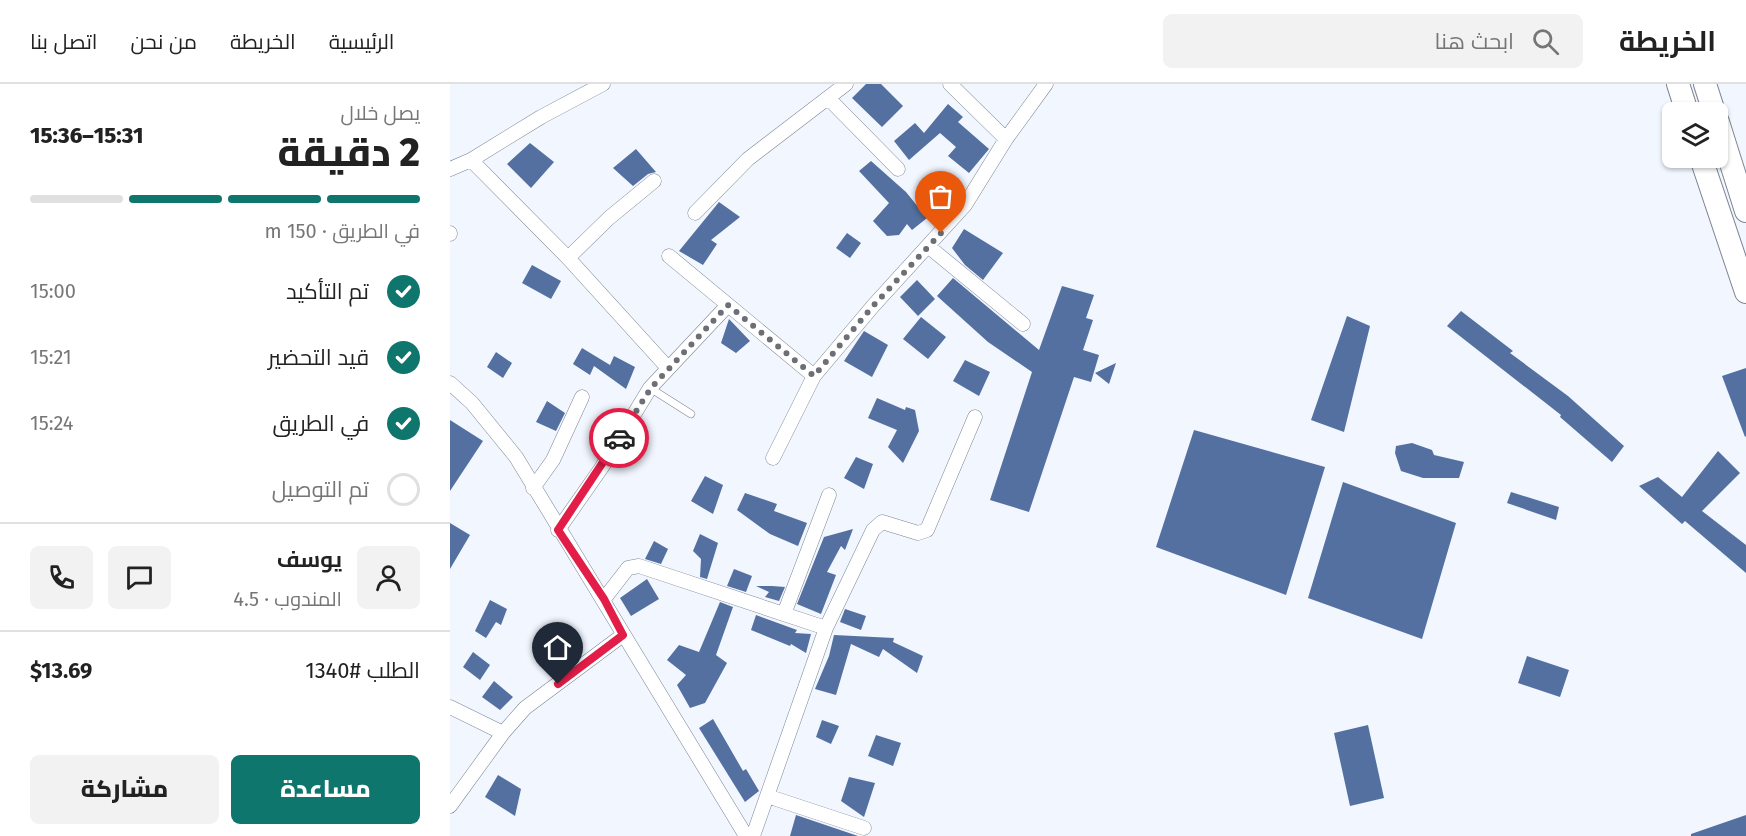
<!DOCTYPE html>
<html lang="ar">
<meta charset="utf-8">
<style>
:root{--surface:#fff;--page:#f2f2f2;--text:#222;--muted:#767676;--line:#e0e0e0;--accent:#0f766e}
body{margin:0;font-family:"Fira Sans",Cairo,sans-serif;background:var(--page);color:var(--text);direction:rtl;height:100vh;display:flex;flex-direction:column;font-size:22px;white-space:nowrap}
*{box-sizing:border-box;margin:0}
p{font-size:20px;color:var(--muted)}
.icon{flex:none;width:33px;height:33px;fill:none;stroke:currentColor;stroke-width:2;stroke-linecap:round;stroke-linejoin:round}
.map{position:relative;flex:1;overflow:hidden;direction:ltr}
.side{display:flex;flex-direction:column;background:var(--surface);width:450px}
.side>*{flex:none}
.buttons{position:absolute;left:1212px;top:18px;display:grid;gap:12px}
.buttons a{display:grid;place-items:center;width:66px;height:66px;border-radius:9px;background:var(--surface);box-shadow:0 2px 4px #0004;font-size:30px}
.pin{position:absolute;display:grid;place-items:center;width:51px;height:51px;color:#fff;margin:-62px -26px;border-radius:50% 50% 50% 0;rotate:-45deg;box-shadow:0 0 6px #0007}
.pin .icon{rotate:45deg}
.courier{position:absolute;display:grid;place-items:center;width:60px;height:60px;margin:-30px;border:4px solid #e11d48;border-radius:50%;background:#fff;color:#222;box-shadow:0 2px 8px #0007}
.headline em{font-style:normal;font-weight:800}
.headline div{display:flex;flex-direction:column-reverse}
.headline{display:flex;align-items:center;justify-content:space-between;height:102px;padding:0 30px}
h1{font-size:39px;font-weight:800;line-height:45px}
.bar{display:grid;grid-template-columns:repeat(4,1fr);gap:9px 6px;align-content:center;height:72px;padding:0 30px}
.bar i{height:8px;border-radius:4px;background:var(--line)}
.bar .selected{background:var(--accent)}
.bar p{grid-column:span 4}
.line{display:flex;align-items:center;gap:15px;padding:0 30px;border-top:2px solid var(--line)}
.line div{flex:1}
.round{display:grid;place-items:center;flex:none;width:63px;height:63px;border-radius:9px;background:var(--page)}
ol{padding:0 30px;list-style:none}
li{display:flex;align-items:center;gap:18px;height:66px}
li p{margin-inline-start:auto}
li .icon{padding:6px;border-radius:50%;background:var(--accent);color:#fff;stroke-width:4}
li:last-child{color:var(--muted)}
li i{width:33px;height:33px;border:3px solid var(--line);border-radius:50%}
.cta{display:flex;gap:12px;margin-top:auto;padding:12px 30px}
.cta a{flex:1;height:69px;border-radius:9px;background:var(--accent);color:#fff;font-size:24px;font-weight:800;line-height:69px;text-align:center}
.cta a+a{background:var(--page);color:var(--text)}
header{display:flex;align-items:center;gap:36px;box-sizing:border-box;height:84px;padding:0 30px;background:var(--surface);border-bottom:2px solid var(--line)}
header strong{font-size:28px}
nav{display:flex;gap:33px;margin-inline-start:auto;font-size:21px}
.search{width:420px;height:54px;background:var(--page);display:flex;align-items:center;gap:15px;box-sizing:border-box;padding:0 21px;border-radius:9px;color:var(--muted);font-size:22px}
main{display:flex;flex:1;min-height:0}
.map>svg:first-child{display:block}
.building{fill:#5370a0}
.lines{fill:none;stroke-linecap:round;stroke-linejoin:round}
.service-casing{stroke:#7e8592;stroke-width:8}
.minor-casing{stroke:#7e8592;stroke-width:15}
.trunk-casing{stroke:#7e8592;stroke-width:24}
.service{stroke:#fff;stroke-width:7}
.minor{stroke:#fff;stroke-width:14}
.trunk{stroke:#fff;stroke-width:22}
.done{stroke:#6c7076;stroke-width:6;stroke-dasharray:0 10.8}
.route{stroke:#e11d48;stroke-width:8}
</style>
<header>
<strong>الخريطة</strong>
<div class="search"><svg class="icon" aria-label="search" viewBox="0 0 24 24"><circle cx="10" cy="10" r="6"/><path d="M15 15l6 6"/></svg>ابحث هنا</div>
<nav><a>الرئيسية</a><a>الخريطة</a><a>من نحن</a><a>اتصل بنا</a></nav>
</header>
<main>
<div class="map">
<svg width="1296" height="752" viewBox="0 0 1296 752">
<rect width="100%" height="100%" fill="#f1f6ff"/>
<path class="building" d="M416,0H431L453,22L432,43L402,14Z
M498,20L513,33L508,38L539,65L519,89L498,72L506,63L490,49L459,76L444,57L465,39L474,49Z
M80,59L104,78L81,104L57,80Z
M186,65L206,88L198,90L183,102L163,84Z
M421,77L456,108L477,134L462,146L457,140L449,151L437,152L423,137L439,119L409,87Z
M269,118L290,133L261,156L267,160L253,181L229,167Z
M514,145L553,169L533,196L515,181L502,164Z
M397,149L411,159L400,174L386,164Z
M82,181L111,197L101,215L72,199Z
M503,194L589,266L612,202L644,211L636,234L643,236L633,266L649,271L641,298L624,293L579,428L540,416L582,288L538,258L487,212Z
M467,196L485,215L468,232L450,213Z
M1011,227L1063,267L1060,269L1118,312L1174,362L1162,378L1110,333L1111,331L997,242Z
M897,232L920,242L894,348L861,336Z
M471,233L496,253L478,275L453,255Z
M279,235L300,257L286,269L271,259Z
M414,247L438,261L422,293L394,277Z
M132,264L160,281L164,272L185,283L176,305L144,282L140,291L123,280Z
M46,268L62,279L53,294L37,283Z
M515,276L540,288L529,312L503,297Z
M666,279L659,300L645,289Z
M1296,284V352L1295,353L1272,292Z
M427,314L455,326L456,323L465,326L469,347L453,379L438,363L447,346L418,334Z
M97,317L115,329L106,347L86,338Z
M0,336L33,357L0,407Z
M744,346L875,383L836,511L706,463Z
M962,359L982,366L984,371L1014,378L1009,394H973L951,387L945,369L946,362Z
M1268,367L1290,389L1252,427L1296,461V489L1235,437L1232,440L1189,402L1208,393L1232,413Z
M406,373L423,380L414,405L394,394Z
M255,392L273,401L263,430L241,417Z
M893,398L1006,439L972,555L858,514Z
M1061,408L1109,423L1106,436L1057,419Z
M295,409L327,420L324,427L357,439L348,462L320,450L287,426Z
M0,439L20,451L0,485Z
M403,445L395,466L391,462L377,488L386,491L371,530L347,520L374,453Z
M250,450L268,459L257,495L250,493L251,475L243,467Z
M204,457L218,465L211,480L195,475Z
M284,485L302,492L296,508L277,502Z
M197,495L209,515L181,532L170,514Z
M306,502H322L335,503L329,517L315,513L319,508Z
M40,516L57,525L51,541L46,538L36,554L25,547Z
M270,518L283,523L266,571L277,579L255,619L240,624L227,601L236,591L217,576L229,561L249,568Z
M395,525L416,532L411,546L390,538Z
M306,531L347,546L345,549L361,550L356,569L341,560L340,562L301,546Z
M384,551L444,554L443,558L473,572L467,589L433,565L429,573L401,560L386,611L365,605L379,572Z
M23,568L40,581L30,596L13,583Z
M1077,572L1119,586L1110,613L1068,599Z
M44,597L63,613L50,626L32,613Z
M263,635L293,687L296,685L309,707L295,718L249,644Z
M372,636L389,642L381,660L366,653Z
M918,641L934,714L900,722L884,649Z
M426,651L451,659L443,682L418,672Z
M48,691L71,705L65,732L35,713Z
M399,693L425,699L414,733L391,717Z
M346,731L408,752H340Z
M1296,731V752H1241V750Z"/>
<g class="lines">
<defs>
<path id="service" d="M200,304L241,330"/>
<path id="minor" d="M500,0L556,55
M379,15L448,85
M21,76L118,174L218,284
M0,85L21,76L91,33L153,0
M245,129L298,75L396,0
M0,149V150
M479,163L573,240
M219,172L364,292
M118,174L159,134L204,97
M0,299L22,319L66,373L296,752
M323,374L364,292L423,222L515,121L556,55L596,0
M83,404L103,376L132,313
M108,446L152,383L200,304L278,221
M154,515L178,484L189,482L376,544
M334,530L379,411
M0,623L53,649L75,624L173,551
M317,712L414,744
M0,722L53,649
M303,752L376,544L423,446L432,438L468,449L477,446L525,333"/>
<path id="trunk" d="M1228,0L1237,28
M1255,0L1264,28
M1268,38L1296,127
M1251,74L1296,208"/>
</defs>
<use href="#service" class="service-casing"/>
<use href="#minor" class="minor-casing"/>
<use href="#trunk" class="trunk-casing"/>
<use href="#service" class="service"/>
<use href="#minor" class="minor"/>
<use href="#trunk" class="trunk"/>
</g>
<g class="lines">
<path class="done" d="M169,354L201,304L278,221L364,292L423,222L491,149"/>
<path class="route" d="M108,600L173,551L154,515L108,446L169,354"/>
</g>
</svg>
<div class="buttons">
<a><svg class="icon" aria-label="layers" viewBox="0 0 24 24"><path d="M12 4l9 5-9 5-9-5zM3 14l9 5 9-5"/></svg></a>
</div>
<div class="pin" style="left:491px;top:149px;background:#ea580c"><svg class="icon" aria-label="bag" viewBox="0 0 24 24"><path d="M5 8h14l-1 12H6zM9 8a3 3 0 0 1 6 0"/></svg></div>
<div class="pin" style="left:108px;top:600px;background:#1f2937"><svg class="icon" aria-label="home" viewBox="0 0 24 24"><path d="M3 11l9-7 9 7M6 9v11h12V9"/></svg></div>
<div class="courier" style="left:169px;top:354px"><svg class="icon" aria-label="car" viewBox="0 0 24 24"><path d="M5 17H2v-5l4-1 3-4h7l3 4 3 1v5h-3M9 17h6M6 11h13"/><circle cx="7" cy="17" r="2"/><circle cx="17" cy="17" r="2"/></svg></div>
</div>
<section class="side">
<div class="headline"><div><h1>2 دقيقة</h1><p>يصل خلال</p></div><em>15:31–15:36</em></div>
<div class="bar"><i class="selected"></i><i class="selected"></i><i class="selected"></i><i></i><p>في الطريق · 150 m</p></div>
<ol>
<li><svg class="icon" aria-label="check" viewBox="0 0 24 24"><path d="M5 12l5 5 9-10"/></svg>تم التأكيد<p>15:00</p></li>
<li><svg class="icon" aria-label="check" viewBox="0 0 24 24"><path d="M5 12l5 5 9-10"/></svg>قيد التحضير<p>15:21</p></li>
<li><svg class="icon" aria-label="check" viewBox="0 0 24 24"><path d="M5 12l5 5 9-10"/></svg>في الطريق<p>15:24</p></li>
<li><i></i>تم التوصيل</li>
</ol>
<div class="line" style="height:108px"><a class="round"><svg class="icon" aria-label="person" viewBox="0 0 24 24"><circle cx="12" cy="8" r="4"/><path d="M4 21q1-7 8-7t8 7"/></svg></a><div><b>يوسف</b><p>المندوب · 4.5</p></div><a class="round"><svg class="icon" aria-label="chat" viewBox="0 0 24 24"><path d="M4 5h16v11H9l-5 4z"/></svg></a><a class="round"><svg class="icon" aria-label="phone" viewBox="0 0 24 24"><path d="M5 4h4l2 5-3 2q2 4 5 5l2-3 5 2v4C11 20 4 13 5 4z"/></svg></a></div>
<div class="line" style="height:78px"><div>الطلب #1340</div><b>$13.69</b></div>
<div class="cta"><a>مساعدة</a><a>مشاركة</a></div>
</section>
</main>
